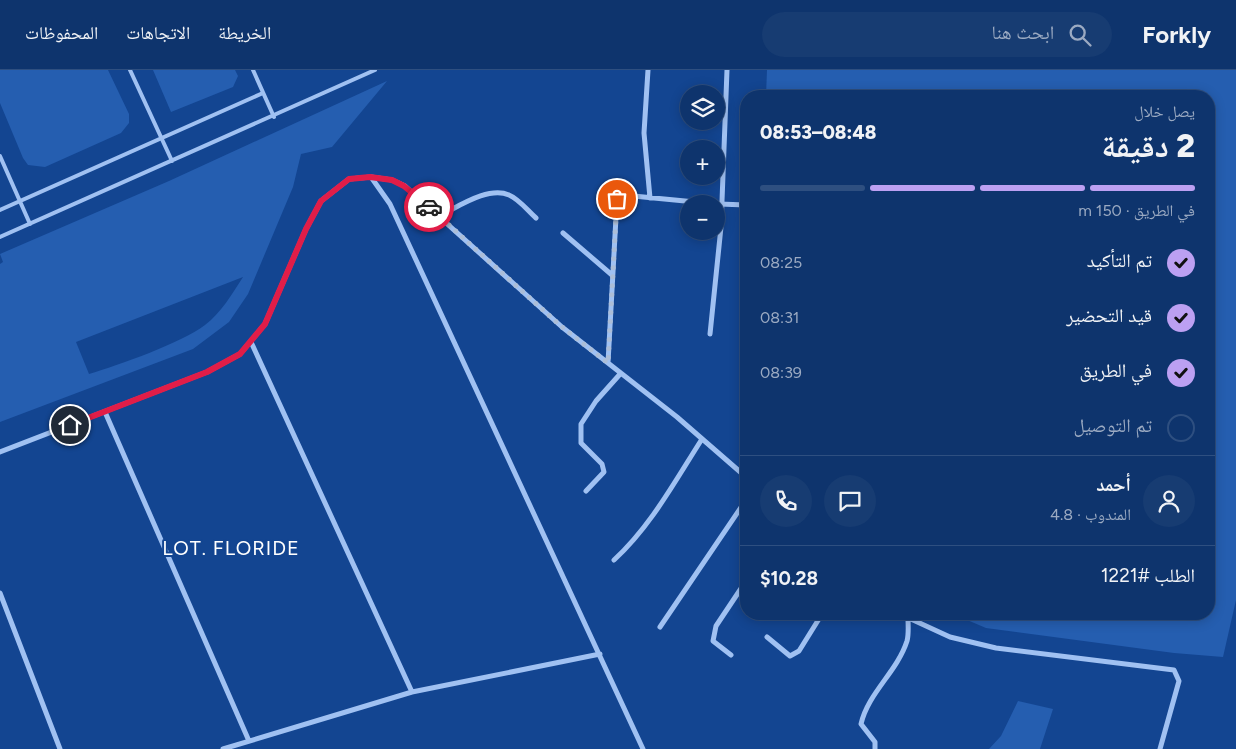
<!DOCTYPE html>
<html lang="ar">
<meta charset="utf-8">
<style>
:root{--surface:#0e346d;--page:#173c72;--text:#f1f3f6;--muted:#9baac2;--line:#2e4f80;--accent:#bca0f2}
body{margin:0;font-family:Figtree,"Noto Naskh Arabic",sans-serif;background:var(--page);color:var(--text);direction:rtl;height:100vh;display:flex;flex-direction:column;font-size:19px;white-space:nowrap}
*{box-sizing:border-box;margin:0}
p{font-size:16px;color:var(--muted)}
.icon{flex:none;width:28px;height:28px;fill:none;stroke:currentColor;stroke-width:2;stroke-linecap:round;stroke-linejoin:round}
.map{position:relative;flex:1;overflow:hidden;direction:ltr}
.panel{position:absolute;left:740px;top:20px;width:475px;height:530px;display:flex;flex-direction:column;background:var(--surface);border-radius:20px;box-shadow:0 2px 12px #0003,0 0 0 1px var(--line);direction:rtl}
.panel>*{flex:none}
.fabs{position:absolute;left:680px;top:15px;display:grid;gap:10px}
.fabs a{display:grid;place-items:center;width:45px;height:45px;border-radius:50%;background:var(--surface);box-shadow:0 2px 12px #0003,0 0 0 1px var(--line);font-size:25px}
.pin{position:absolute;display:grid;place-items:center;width:42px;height:42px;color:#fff;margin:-21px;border:2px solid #fff;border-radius:50%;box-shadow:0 1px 5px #0007}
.courier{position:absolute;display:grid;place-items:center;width:50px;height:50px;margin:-25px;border:4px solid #e11d48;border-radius:50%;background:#fff;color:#222;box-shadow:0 1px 6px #0007}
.head em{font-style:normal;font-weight:800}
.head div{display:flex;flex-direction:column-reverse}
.head{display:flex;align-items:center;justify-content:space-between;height:85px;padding:0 20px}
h1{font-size:32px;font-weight:800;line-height:38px}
.bar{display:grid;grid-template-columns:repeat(4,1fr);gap:8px 5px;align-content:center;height:60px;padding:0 20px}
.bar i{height:6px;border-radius:4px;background:var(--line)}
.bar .on{background:var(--accent)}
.bar p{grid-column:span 4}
.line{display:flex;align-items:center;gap:12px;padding:0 20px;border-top:1px solid var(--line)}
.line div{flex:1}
.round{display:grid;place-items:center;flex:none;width:52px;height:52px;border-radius:26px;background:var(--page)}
ol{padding:0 20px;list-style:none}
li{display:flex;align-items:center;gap:15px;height:55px}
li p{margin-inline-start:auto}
li .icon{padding:5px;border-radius:50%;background:var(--accent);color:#111;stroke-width:4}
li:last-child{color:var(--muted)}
li i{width:28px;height:28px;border:2px solid var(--line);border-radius:50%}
header{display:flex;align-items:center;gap:30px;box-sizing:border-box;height:70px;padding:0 25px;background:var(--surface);border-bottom:1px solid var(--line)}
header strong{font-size:24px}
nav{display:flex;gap:28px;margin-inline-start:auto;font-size:18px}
.search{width:350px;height:45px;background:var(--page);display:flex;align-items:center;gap:12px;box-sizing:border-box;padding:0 18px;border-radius:28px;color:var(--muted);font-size:19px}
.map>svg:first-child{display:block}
.green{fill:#255eb0;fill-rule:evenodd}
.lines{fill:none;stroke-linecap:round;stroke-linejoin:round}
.service{stroke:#a0c1f2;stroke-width:4}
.minor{stroke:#a0c1f2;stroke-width:5}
.done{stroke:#acbed8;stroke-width:5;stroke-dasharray:0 9}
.route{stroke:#e11d48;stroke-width:6}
.labels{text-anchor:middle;stroke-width:4;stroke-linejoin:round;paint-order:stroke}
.quarter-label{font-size:20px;letter-spacing:1px;fill:#fff;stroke:#134591}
</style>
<header>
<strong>Forkly</strong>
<div class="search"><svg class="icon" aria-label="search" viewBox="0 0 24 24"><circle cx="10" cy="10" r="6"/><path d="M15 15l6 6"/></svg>ابحث هنا</div>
<nav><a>الخريطة</a><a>الاتجاهات</a><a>المحفوظات</a></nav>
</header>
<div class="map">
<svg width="1236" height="679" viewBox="0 0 1236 679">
<rect width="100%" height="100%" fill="#134591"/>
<path class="green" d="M0,0H108L129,44V53L121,63L45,97L28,95L23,88L0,33Z
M153,0H235L238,6L233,17L171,42Z
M767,0H1236V530L1223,587L1174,583L986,558L953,544H1209V26H766Z
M387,11L332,77L301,84L293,117L248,224L229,252L193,279L0,352V194L3,192L0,184L169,111ZM243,207C232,224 221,243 205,255C181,273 119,295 89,304L76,272Z
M1018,631L1053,639L1040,679H989L1001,666Z"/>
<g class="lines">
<path class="service" d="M130,0L172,91
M253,0L274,47
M0,86L30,154
M0,140L263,23
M0,167L375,0"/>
<path class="minor" d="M648,0L644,63L650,128
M371,107L392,110L405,116L562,257L677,347L746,407
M719,134L746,135
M439,146C458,137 488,116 509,125C519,129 528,141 536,148
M563,163L612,205
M710,264L721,157L727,0
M251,272L412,622
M608,293L617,129L623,125L716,134
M105,342L249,671
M0,382L207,302L240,284L265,254L306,159L321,131L349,109L371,107L390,134L643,679
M586,421L604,402L602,394L581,373V354L596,331L621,303
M614,490C651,456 675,411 702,369
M0,523L60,679
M900,544L950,567L996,578L1174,600L1179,611L1160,679
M660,557L746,430
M767,567L790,586L799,581L822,544
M731,585L713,571L716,556L746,511
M223,679L412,622L600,584
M875,679V672L861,654C868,623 897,602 907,571C909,564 908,555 908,548"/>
</g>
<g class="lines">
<path class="done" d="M429,137L562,257L608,293L617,129"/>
<path class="route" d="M70,355L207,302L240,284L265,254L306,159L321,131L349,109L370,107L392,110L404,116L429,137"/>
</g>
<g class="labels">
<g class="quarter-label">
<text x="231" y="485">LOT. FLORIDE</text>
</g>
</g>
</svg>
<div class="fabs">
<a><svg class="icon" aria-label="layers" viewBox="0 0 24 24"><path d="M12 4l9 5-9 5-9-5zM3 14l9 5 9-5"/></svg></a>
<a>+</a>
<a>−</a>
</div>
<div class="pin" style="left:617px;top:129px;background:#ea580c"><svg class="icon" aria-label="bag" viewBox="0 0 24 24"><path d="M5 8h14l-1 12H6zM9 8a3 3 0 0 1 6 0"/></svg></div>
<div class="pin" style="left:70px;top:355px;background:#1f2937"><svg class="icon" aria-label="home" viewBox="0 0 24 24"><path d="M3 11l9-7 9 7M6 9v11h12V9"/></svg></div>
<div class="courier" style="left:429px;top:137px"><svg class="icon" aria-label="car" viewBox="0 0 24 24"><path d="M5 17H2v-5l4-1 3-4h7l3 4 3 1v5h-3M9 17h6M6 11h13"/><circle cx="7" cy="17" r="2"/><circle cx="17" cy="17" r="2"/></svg></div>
<section class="panel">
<div class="head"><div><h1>2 دقيقة</h1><p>يصل خلال</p></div><em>08:48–08:53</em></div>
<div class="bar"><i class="on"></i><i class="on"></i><i class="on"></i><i></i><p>في الطريق · 150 m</p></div>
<ol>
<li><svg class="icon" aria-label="check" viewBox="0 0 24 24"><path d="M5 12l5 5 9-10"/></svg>تم التأكيد<p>08:25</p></li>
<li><svg class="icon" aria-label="check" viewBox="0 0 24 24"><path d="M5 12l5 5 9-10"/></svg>قيد التحضير<p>08:31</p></li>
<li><svg class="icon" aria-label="check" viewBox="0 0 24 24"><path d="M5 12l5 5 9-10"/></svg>في الطريق<p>08:39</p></li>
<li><i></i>تم التوصيل</li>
</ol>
<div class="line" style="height:90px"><a class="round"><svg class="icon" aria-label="person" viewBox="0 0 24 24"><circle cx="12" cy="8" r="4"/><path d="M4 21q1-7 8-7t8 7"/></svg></a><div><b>أحمد</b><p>المندوب · 4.8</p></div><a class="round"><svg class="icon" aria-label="chat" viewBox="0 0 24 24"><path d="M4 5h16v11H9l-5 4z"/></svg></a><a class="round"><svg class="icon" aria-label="phone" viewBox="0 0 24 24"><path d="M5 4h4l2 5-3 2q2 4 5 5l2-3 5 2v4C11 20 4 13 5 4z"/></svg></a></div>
<div class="line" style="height:65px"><div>الطلب #1221</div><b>$10.28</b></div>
</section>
</div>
